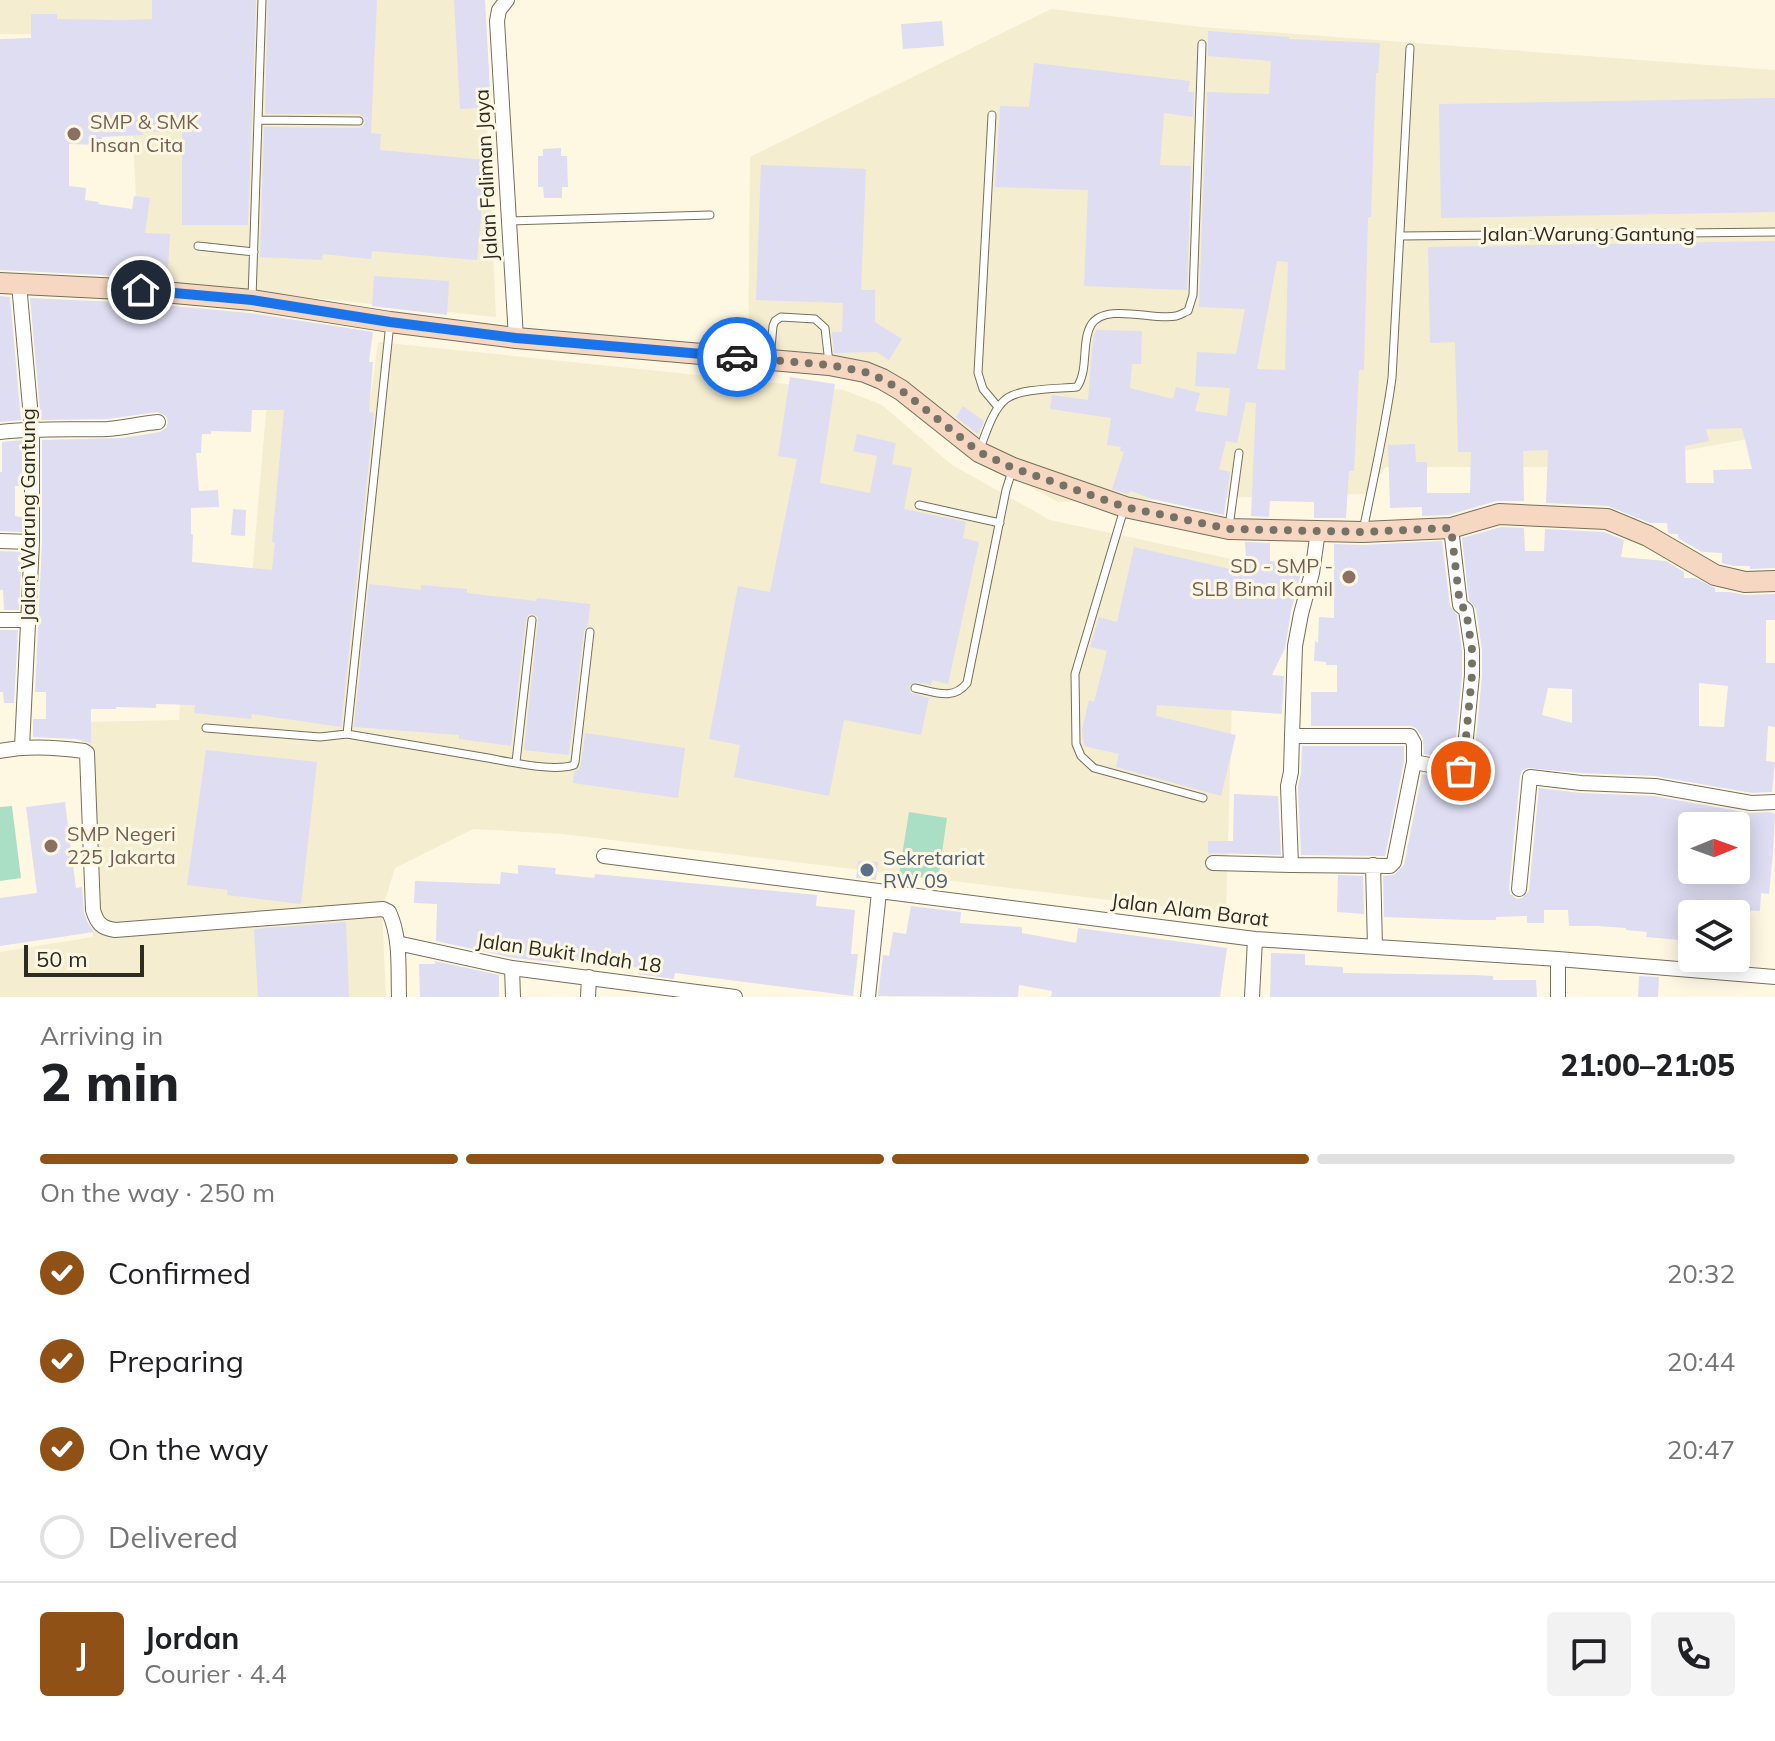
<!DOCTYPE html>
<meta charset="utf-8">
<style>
:root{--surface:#fff;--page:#f2f2f2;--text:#202124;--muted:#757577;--line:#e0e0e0;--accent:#8f5115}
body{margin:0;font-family:Mulish,sans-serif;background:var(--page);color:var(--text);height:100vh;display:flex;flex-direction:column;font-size:30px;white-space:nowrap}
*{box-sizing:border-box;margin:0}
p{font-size:26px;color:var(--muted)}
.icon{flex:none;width:44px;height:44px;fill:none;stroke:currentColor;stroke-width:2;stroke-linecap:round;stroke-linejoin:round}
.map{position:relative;height:997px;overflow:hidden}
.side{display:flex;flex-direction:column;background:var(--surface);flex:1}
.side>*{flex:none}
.needle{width:52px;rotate:89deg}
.buttons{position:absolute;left:1678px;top:812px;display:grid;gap:16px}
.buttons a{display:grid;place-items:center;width:72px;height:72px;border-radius:8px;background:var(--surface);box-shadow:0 4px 20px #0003;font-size:40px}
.scale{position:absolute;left:24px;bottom:20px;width:120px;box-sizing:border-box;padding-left:8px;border:4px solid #2d2b23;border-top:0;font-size:22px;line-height:28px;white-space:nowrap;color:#2d2b23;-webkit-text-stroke:6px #fef8e3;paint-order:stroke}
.pin{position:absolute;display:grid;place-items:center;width:68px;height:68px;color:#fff;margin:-34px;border:4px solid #fff;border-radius:50%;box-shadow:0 2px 8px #0007}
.courier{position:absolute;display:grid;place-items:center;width:80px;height:80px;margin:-40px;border:6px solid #1a73e8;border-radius:50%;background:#fff;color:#222;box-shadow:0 2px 10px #0007}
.headline em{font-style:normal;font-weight:800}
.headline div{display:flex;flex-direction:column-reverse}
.headline{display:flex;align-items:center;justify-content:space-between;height:136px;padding:0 40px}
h1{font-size:52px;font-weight:800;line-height:60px}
.bar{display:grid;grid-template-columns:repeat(4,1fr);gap:12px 8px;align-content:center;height:96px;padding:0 40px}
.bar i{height:10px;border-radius:6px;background:var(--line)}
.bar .selected{background:var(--accent)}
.bar p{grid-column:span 4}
.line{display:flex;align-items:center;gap:20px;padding:0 40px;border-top:2px solid var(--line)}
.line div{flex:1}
.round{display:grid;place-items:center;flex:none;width:84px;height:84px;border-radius:8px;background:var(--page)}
ol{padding:0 40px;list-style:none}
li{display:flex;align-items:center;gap:24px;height:88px}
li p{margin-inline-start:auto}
li .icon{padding:8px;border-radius:50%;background:var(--accent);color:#fff;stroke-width:4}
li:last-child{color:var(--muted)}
li i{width:44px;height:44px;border:4px solid var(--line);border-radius:50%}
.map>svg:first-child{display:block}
.built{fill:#f4edd0}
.green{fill:#abdfc5}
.building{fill:#deddf2;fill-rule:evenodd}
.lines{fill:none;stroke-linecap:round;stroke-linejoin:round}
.lane-casing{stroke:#746f5c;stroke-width:9}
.street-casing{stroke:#746f5c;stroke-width:16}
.secondary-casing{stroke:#746f5c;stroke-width:22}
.lane{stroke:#fff;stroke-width:7}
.street{stroke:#fff;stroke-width:14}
.secondary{stroke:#f6d7c2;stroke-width:20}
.done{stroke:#767366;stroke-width:8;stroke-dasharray:0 14.4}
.route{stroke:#1a73e8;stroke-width:10}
.education-dot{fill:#8d6e63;stroke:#fef8e3;stroke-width:3}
.service-dot{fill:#5c6f8a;stroke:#fef8e3;stroke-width:3}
.labels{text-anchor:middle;stroke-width:6;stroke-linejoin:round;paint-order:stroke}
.education-label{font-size:20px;fill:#785e54;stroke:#fef8e3;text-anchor:start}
.street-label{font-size:20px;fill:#2d2b23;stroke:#fef8e3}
.service-label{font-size:20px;fill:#4e5e75;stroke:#fef8e3;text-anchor:start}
</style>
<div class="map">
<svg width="1775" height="997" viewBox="0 0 1775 997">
<rect width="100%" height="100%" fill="#fef8e3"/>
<path class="built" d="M0,0H481L496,317L140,280L128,35L0,34Z
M1051,9L1202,27L1775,70V434L1596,467H1386L1365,494L1058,502L964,451L899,392L852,372L748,357L750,157Z
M378,342L844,390L882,405L952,465L1050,520L1236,560L1226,914L562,834L473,829L395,868L382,910L386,997H0V952L93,937L81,722L179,720L188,586L251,587L267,401L370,402Z"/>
<path class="green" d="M12,806L21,878L0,881V807Z
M909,812L947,818L938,880L899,874Z"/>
<path class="building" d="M152,0H256L248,225H182V132H143V135L102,137V145L69,144V186L86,188L85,200L99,202L98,204L132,209L134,196L150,198L145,233L170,234L168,270L142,269L141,277L0,270V39L31,38V14H57V19L122,20L152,19Z
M268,0H377L371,133L381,134L380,150L486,160L477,260L372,251L371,259L323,254L322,260L260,257L264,127L359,128L363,126L365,122L364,117L359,114H265Z
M454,0H485L491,107L460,109Z
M942,21L944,46L903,49L901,24Z
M1208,31L1289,37V39L1380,43L1378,73H1376L1371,217H1368L1364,370H1359L1354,471H1349L1346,518H1314V502L1270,501L1269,517L1251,516L1256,403L1246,402L1237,443L1226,441L1219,469L1230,472L1224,515L1152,499L1131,491L1128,494L1112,489L1124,452L1120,451L1121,447L1107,445L1111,418L1050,409L1052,395L1088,400L1093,340L1096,330L1142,331L1141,364H1132L1130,388L1173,399L1176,387L1200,393L1195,411L1227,416L1230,388L1195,386L1197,352L1236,354L1245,309L1199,307L1207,92L1269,94L1271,61L1208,56ZM1277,261L1288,262L1285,370L1257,369Z
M1034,63L1190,81L1188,92H1194L1193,117L1164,113L1160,165L1191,166L1187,290L1084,286L1088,190L995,187L1000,106L1029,107Z
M1775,98V212L1441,218L1439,104Z
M561,148V156H567L568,187H562V198H544L543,187H538V156H543V149Z
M761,165L866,169L861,290H875V322L902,339L889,360L877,352L834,353L832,332H842L843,303L756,300Z
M1775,241V568L1750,569V566H1733L1722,563V553L1702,552L1678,538V534H1671L1668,532L1667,523H1650L1608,506L1546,503L1548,450L1523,451L1524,501H1496L1449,515L1422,516V507L1390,508L1388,445L1415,444L1416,462H1427V493H1470L1471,452H1458L1455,342L1430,343L1428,247ZM1742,428L1752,469L1713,470L1714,483H1686L1685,446L1709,441L1706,429Z
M374,276L449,281L447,315L372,306Z
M0,296L10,297L21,420L0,422Z
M30,298L140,303L250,313L373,332L369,362H373L369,412L374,413L341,727L252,714L251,719L194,713L195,705L156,704V708L116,707V709H91V743L75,739L33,737V719H46V692H35L42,542V440L122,438L160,432L167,427L168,422L166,416L157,412L108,419L41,420ZM252,410H284L272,542L275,543L272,570L192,562L193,535L191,534V508L219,507L218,490L199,491L196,453H201L202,434H211V431L251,432Z
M790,377L835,384L820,483L870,493L877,456L853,451L857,434L896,443L892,464L912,468L904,509L966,522L963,538L979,542L948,684L932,680L931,685L916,682L909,686L911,693L929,698L921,735L844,720L829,796L734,777L740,745L709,739L738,586L770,592L797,459L778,456Z
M963,406L984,421L978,434L956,417Z
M22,440V486H15V516L22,517V532L0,531V472H2V442Z
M233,509L246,510L245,536L231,535Z
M1501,527L1524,528L1525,551H1544L1545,529L1604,532L1624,540L1621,557L1666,561L1684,572V578H1695L1715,588V592H1730L1745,595L1775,594V620H1766V663H1775V727L1768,726L1766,761L1775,762L1772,792L1752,793L1655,776L1582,773L1527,768L1522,771L1520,776L1509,888L1510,894L1517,899L1522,898L1529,891L1539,788L1581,793L1654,796L1749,813L1770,812L1775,814L1773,853L1769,894L1761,893L1760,911L1741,910V914H1692V941L1646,937L1647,932L1626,930V928L1597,926H1569L1568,910H1544V923H1527V916L1496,917V920H1466L1384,917L1383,876L1394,875L1404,865L1422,774L1460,781L1468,778L1473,771L1482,676V650L1476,609L1469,600L1462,538ZM1699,683L1728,686L1724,727L1699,726ZM1548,688L1572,689V723L1542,715ZM1693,825L1736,826V870H1685L1689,843H1691Z
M1442,541L1450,606L1457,615L1462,651V675L1454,759L1424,754L1423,738L1416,728L1411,726H1311V692H1337V665H1326V662L1314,661L1315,641L1318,643L1319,617L1334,618V544L1364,545Z
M1245,542L1270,543V561L1303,565L1291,611L1285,648L1272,675L1284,676L1282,714L1157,705L1156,716L1236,735L1221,796L1116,767L1119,754L1084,746L1082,729L1089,700L1094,702L1107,651L1090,647L1099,617L1117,622L1134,547L1243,572V562H1246Z
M0,551L22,552L19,610H4L3,590H0Z
M369,584L421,590V585L467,589V593L536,601L537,598L590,604L588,626L584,631L569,755L524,750L538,621V617L533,614H529L526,619L511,746L459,739V735L354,727Z
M0,630H18L14,703H4L3,692H0Z
M585,733L685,748L678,798L573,783L574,772L579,769L581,764Z
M1302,746H1404V761L1385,856L1301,855L1298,787L1301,773Z
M206,750L317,762L301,904L227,895L228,890L187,885Z
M1234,794L1278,796L1281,855L1213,853L1208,854V841H1233Z
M65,802L76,888L82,887L84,913L88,923L94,932L0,946V898L37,893L26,807Z
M858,861L878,862L876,880L856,878Z
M518,865L556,868L555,874L594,878L595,874L817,895L816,906L855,910L851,954H858L853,996L675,973L674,979L638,974L639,968L560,958V963L514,958L436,941L437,904L414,903L415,881L500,884L501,872L518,874Z
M1338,875L1363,876L1364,914L1337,912Z
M911,906L961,912L960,923L1022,927V933L1076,943L1078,928L1227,948L1220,997H1051L1052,991L1019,985L1018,997L878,996L883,955L889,956L893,932L906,934Z
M346,922L349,997H258L254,929Z
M1271,953L1305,954V965L1343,967V973L1475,975L1493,976V980H1536L1537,997H1270Z
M435,961L499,975V997H420L419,964H435Z
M1639,976L1659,977L1658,997H1638Z"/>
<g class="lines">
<defs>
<path id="lane" d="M992,115L978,373L983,389L998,407
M259,120L359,121
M509,221L710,215
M1400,236L1775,232
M198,246L254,252
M252,298L262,0
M770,358L773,326L775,321L781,317L815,319L825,328L829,363
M979,451C986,434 992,410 1006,399C1020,388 1059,389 1077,387C1089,369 1081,342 1091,325C1105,302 1154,321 1176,316C1181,315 1184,312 1188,311L1193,295L1202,44
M919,505L1000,523
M1124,509L1075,674L1076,744L1081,756L1094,768L1203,798
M1229,527L1239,453
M1363,531C1373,480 1385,430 1392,378L1410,48
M915,688C935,692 953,701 967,683L1006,490L1012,471
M206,728L320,737L347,734C394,742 441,750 488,758C510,762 553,772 574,765L575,762L590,632
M347,734L390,323
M516,762L532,620"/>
<path id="street" d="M507,0L499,10L497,21L516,338
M19,284L32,429V542L22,747
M0,432C36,428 72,430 108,429C126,428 141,423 158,422
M0,541L32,542
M0,620H28
M1292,736L1295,646L1301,614L1312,573L1318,531
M0,751C28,745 56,747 84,751L87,753L93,910C97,923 101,928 115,930L383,909L389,912C401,938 398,969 399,997
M1414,762V743L1410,736H1292L1291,772L1288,786L1291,865L1390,866L1394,862L1414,762L1461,771L1463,769L1472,675V650L1466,610L1460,605L1451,528
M604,856L1255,939L1558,959L1775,977
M1213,863L1291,865
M1373,865L1375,947
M1519,889L1530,777L1581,783L1655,786L1751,803L1775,802
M397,943L512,968L735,997
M512,968L513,997
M588,997L589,977
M868,997L879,892
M1252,997L1255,939
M1558,997V959"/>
<path id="secondary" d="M0,283L141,290L252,300L390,322L516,338L829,365L865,372L882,379L901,390L979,452L1013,468L1125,507L1229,529L1363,532L1451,528L1499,514L1607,519L1648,536L1715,575L1745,582L1775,581"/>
</defs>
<use href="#lane" class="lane-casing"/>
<use href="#street" class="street-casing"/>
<use href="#secondary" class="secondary-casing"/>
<use href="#lane" class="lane"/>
<use href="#street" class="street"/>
<use href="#secondary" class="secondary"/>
</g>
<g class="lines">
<path class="done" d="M737,357L829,365L865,372L882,379L901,390L979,452L1013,468L1125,507L1229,529L1363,532L1451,528L1460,605L1466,610L1472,650V675L1463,769L1461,771"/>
<path class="route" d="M141,290L252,300L390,322L516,338L737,357"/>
</g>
<g class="education-dot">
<circle cx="74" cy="134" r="8"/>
<circle cx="1349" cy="577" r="8"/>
<circle cx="51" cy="846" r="8"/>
</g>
<circle class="service-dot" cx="867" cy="870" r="8"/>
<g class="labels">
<g class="education-label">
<text x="90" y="129">SMP &amp; SMK<tspan x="90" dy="23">Insan Cita</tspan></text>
<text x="1333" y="573" text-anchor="end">SD - SMP -<tspan x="1333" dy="23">SLB Bina Kamil</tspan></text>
<text x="67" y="841">SMP Negeri<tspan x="67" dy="23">225 Jakarta</tspan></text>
</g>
<g class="street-label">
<text transform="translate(486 175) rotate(-93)" y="7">Jalan Faliman Jaya</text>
<text x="1588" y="241">Jalan Warung Gantung</text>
<text transform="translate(28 515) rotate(-90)" y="7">Jalan Warung Gantung</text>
<text transform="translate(1190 910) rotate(7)" y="7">Jalan Alam Barat</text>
<text transform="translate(569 953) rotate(8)" y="7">Jalan Bukit Indah 18</text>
</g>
<g class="service-label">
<text x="883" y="865">Sekretariat<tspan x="883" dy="23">RW 09</tspan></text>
</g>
</g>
</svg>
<div class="buttons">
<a><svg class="needle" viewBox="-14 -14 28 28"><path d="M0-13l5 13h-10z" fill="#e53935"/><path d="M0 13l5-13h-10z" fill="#757577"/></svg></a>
<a><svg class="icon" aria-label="layers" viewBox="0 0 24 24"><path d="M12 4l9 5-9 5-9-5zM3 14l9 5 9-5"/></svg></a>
</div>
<div class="scale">50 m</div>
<div class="pin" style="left:1461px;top:771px;background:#ea580c"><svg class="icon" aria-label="bag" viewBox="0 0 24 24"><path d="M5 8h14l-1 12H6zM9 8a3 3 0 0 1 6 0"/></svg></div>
<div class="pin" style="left:141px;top:290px;background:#1f2937"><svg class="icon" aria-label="home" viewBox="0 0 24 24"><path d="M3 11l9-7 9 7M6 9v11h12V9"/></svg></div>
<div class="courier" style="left:737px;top:357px"><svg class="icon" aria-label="car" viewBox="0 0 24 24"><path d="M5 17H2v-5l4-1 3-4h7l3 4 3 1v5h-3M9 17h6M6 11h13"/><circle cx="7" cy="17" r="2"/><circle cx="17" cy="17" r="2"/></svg></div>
</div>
<section class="side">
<div class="headline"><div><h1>2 min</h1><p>Arriving in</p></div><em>21:00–21:05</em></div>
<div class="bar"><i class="selected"></i><i class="selected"></i><i class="selected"></i><i></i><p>On the way · 250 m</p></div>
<ol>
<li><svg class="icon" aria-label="check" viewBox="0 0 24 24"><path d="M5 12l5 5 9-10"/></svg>Confirmed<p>20:32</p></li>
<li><svg class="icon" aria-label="check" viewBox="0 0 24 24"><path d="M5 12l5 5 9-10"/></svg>Preparing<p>20:44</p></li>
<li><svg class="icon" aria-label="check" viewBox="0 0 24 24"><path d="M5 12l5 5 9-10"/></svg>On the way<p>20:47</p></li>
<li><i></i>Delivered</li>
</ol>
<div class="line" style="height:144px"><b class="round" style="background:var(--accent);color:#fff">J</b><div><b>Jordan</b><p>Courier · 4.4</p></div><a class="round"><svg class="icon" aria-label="chat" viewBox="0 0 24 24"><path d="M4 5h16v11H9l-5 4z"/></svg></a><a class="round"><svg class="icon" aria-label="phone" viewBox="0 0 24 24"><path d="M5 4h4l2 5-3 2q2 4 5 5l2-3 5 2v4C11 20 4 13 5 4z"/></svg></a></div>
</section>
